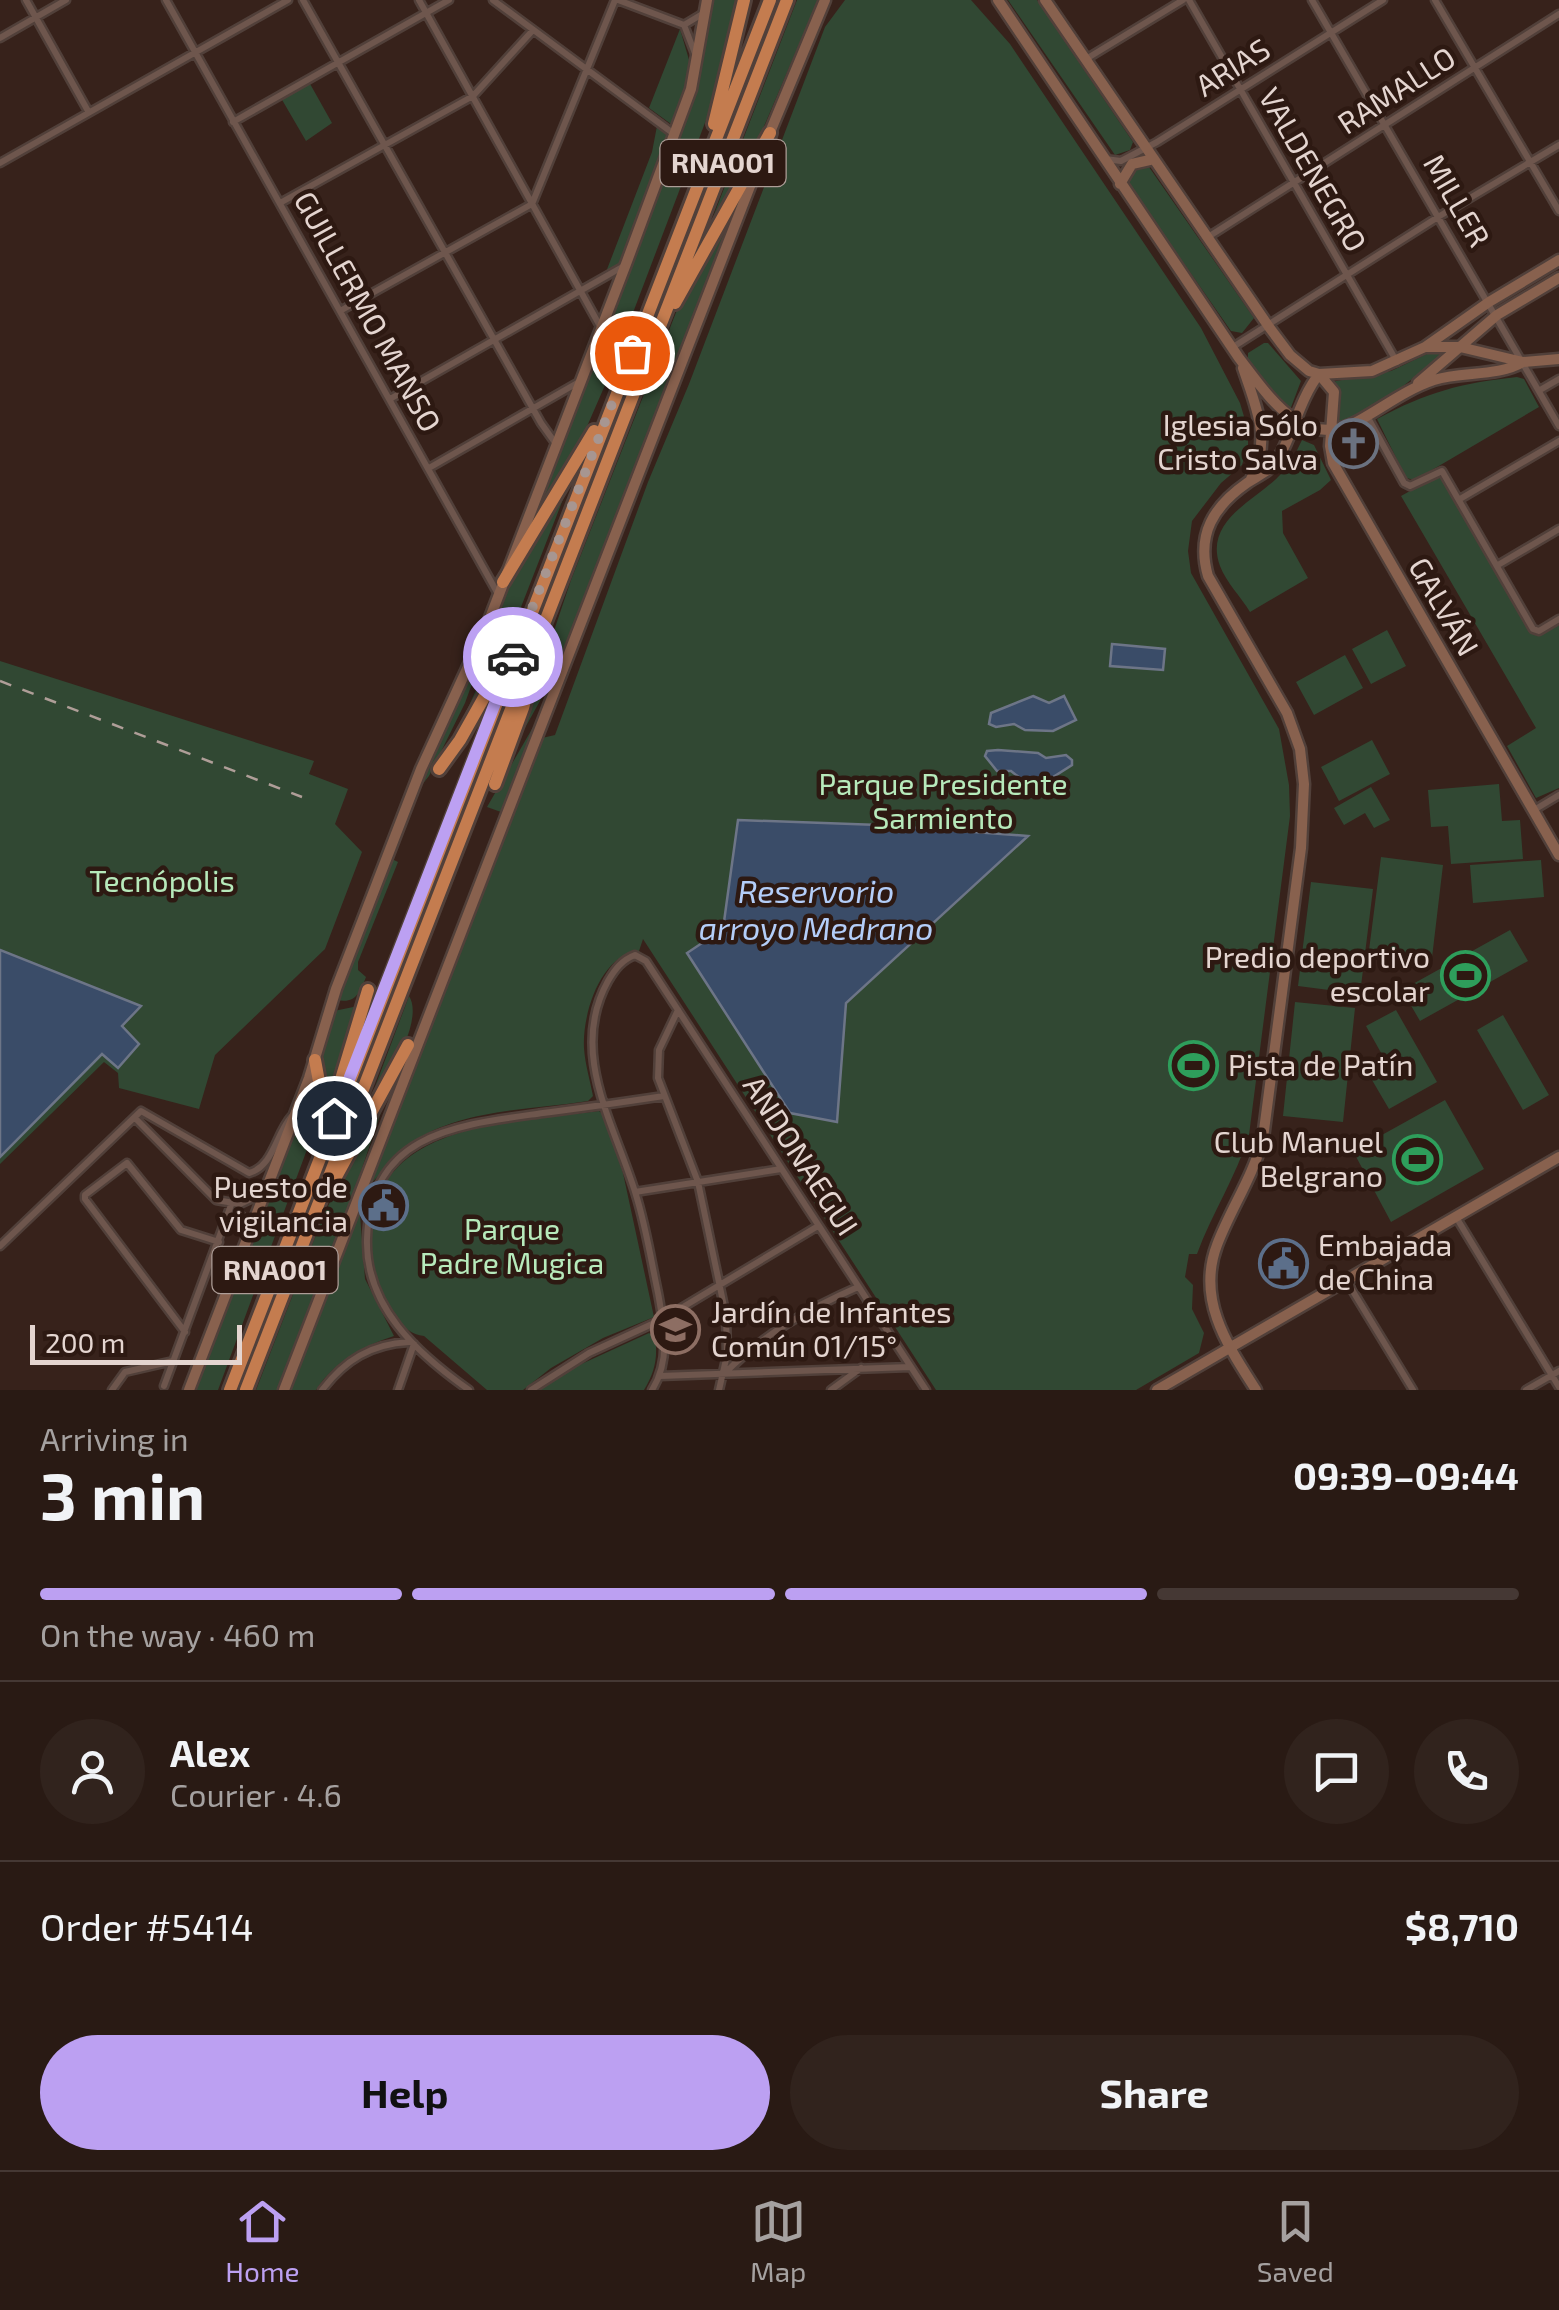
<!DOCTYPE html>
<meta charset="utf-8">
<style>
:root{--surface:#291a14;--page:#31231d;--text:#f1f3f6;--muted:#a5a1a0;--line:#453834;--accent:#bca0f2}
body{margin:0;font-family:"Exo 2",sans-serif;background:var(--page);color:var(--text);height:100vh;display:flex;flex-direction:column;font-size:38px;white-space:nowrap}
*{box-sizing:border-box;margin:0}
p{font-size:32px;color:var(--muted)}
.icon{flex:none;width:55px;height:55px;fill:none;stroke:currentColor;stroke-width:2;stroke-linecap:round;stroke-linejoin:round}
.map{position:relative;height:1390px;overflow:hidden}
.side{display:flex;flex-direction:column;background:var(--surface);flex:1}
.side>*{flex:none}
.scale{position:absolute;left:30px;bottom:25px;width:212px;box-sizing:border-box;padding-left:10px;border:5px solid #e4d5d0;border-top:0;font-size:28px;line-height:35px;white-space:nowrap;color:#e4d5d0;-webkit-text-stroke:8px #2d1912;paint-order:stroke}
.pin{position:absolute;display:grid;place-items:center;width:85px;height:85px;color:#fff;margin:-42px;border:5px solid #fff;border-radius:50%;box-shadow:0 2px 10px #0007}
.courier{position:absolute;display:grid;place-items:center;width:100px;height:100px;margin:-50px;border:8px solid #bca0f2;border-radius:50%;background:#fff;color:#222;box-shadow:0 2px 12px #0007}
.overview em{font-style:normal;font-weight:700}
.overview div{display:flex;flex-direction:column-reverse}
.overview{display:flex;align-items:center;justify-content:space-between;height:170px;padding:0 40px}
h1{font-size:65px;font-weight:700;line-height:75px}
.bar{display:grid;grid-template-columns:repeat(4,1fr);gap:15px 10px;align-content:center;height:120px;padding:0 40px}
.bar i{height:12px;border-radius:8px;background:var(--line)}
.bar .active{background:var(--accent)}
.bar p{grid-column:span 4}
.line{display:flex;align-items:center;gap:25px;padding:0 40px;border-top:2px solid var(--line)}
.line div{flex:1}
.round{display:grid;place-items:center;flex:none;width:105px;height:105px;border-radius:52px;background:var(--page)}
.cta{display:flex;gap:20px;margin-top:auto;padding:20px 40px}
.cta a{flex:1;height:115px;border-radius:60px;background:var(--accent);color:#111;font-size:40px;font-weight:700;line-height:115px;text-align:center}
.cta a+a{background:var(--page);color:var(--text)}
.tabs{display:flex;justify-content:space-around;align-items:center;height:140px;border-top:2px solid var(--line);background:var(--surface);font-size:28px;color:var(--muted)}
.tabs a{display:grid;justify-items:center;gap:5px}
.tabs .active{color:var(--accent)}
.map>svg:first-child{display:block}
.green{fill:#314833}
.water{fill:#3a4c68;stroke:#6d7587;stroke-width:2.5}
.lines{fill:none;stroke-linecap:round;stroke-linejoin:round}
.street-casing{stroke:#51403a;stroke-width:11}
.secondary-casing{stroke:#51403a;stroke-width:15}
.highway-casing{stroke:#51403a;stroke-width:18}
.street{stroke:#6e564d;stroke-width:6}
.secondary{stroke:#88614e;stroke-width:10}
.highway{stroke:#c47c4f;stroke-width:12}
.rail{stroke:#af9e98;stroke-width:2.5;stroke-dasharray:12 12;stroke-linecap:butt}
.done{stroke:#a79691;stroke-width:10;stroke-dasharray:0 18}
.route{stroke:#bca0f2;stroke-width:12}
.labels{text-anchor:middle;stroke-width:9;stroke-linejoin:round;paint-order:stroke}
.shield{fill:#2d1912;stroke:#ad9d97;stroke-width:2.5}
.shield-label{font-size:28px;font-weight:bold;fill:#e4d5d0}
.street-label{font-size:30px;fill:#e4d5d0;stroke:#2d1912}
.poi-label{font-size:30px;fill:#e4d5d0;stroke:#2d1912;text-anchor:end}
.park-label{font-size:30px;fill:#b7eabb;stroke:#2d1912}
.water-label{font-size:32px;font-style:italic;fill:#b4cef9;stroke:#2d1912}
</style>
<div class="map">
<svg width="1559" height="1390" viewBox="0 0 1559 1390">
<rect width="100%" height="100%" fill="#37221b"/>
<path class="green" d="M712,0H739L722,78L609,376L568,470L521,545L699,78Z
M797,0H818L759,138L706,235Z
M845,0H971L1010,44L1201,328L1240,403L1248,430V445L1242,465L1221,483L1192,521L1188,551L1191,573L1279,729L1289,785L1290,816L1249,1135C1236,1177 1212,1213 1197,1254H1189L1185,1277L1193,1285L1192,1309L1204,1333L1199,1353L1136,1390H936L643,939L639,951C601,954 582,1014 584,1048C585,1064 590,1080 593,1096L588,1101C530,1110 461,1109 411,1143C394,1155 382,1174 368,1186L542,738L555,735L648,482L689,384L825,27Z
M1008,0H1037L1133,142L1130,150L1115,155Z
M680,29L692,70L675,122L671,124L649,108Z
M309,82L332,123L306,141L281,98Z
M657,126L669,137L621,264L606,272L652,152Z
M1141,166L1149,167L1254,318L1242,333L1231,331L1127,182L1128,174Z
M737,203L560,665L516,744L571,580L677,310Z
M1264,343H1268L1301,381L1290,410L1278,402L1248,360V353Z
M1433,351L1446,352L1397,391L1342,424L1338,423L1341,395L1331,382L1391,371Z
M1517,377L1524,379L1539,407L1415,480L1406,478L1377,419C1427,392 1461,383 1517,377Z
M1302,440L1314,445L1331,480L1320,490L1282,511L1283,533L1308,578L1250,612C1241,597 1226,582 1220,566C1203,520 1257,500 1281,474C1291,465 1296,452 1302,440Z
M1437,476L1442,477L1534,635L1559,623V788L1536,798L1507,746L1536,728L1401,496Z
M569,484L514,625L454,738L478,686L511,577Z
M1387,630L1406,666L1371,684L1352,649Z
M1345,655L1363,688L1314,715L1296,682Z
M0,661L314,761L309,774L348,789L335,824L362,852L325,949L215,1055L199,1109L119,1088L118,1073L104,1062L0,1164Z
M472,668L477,670L465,703L429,776L421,786L392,859L398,862L358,962V970L366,977C360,992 356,1004 337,1000L426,767Z
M536,722L538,723L395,1087L501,812L487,807Z
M1372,740L1390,774L1339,801L1321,767Z
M1499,784L1502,821L1520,820L1523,859L1451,864L1448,826L1431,827L1428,790Z
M1371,787L1390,820L1374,828L1365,813L1344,825L1334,808Z
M1381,857L1443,865L1431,966L1368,958Z
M1541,860L1544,897L1473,903L1470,865Z
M1311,882L1373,889L1360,994L1298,986Z
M1510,930L1528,961L1420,1021L1402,990Z
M409,996C427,1024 375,1099 360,1127Z
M1295,1002L1355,1008L1343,1122L1283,1116Z
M358,1006L328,1102L326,1103L320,1060L334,1011Z
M1396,1010L1437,1082L1389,1109L1372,1080L1413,1055L1389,1067L1366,1026Z
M1503,1015L1549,1095L1523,1110L1477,1030Z
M314,1079L317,1092L312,1136L218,1390H194Z
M392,1080L357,1183L278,1390H256L324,1214Z
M1445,1100L1484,1169L1391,1222L1353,1151Z
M599,1111L604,1115L623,1173L654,1317L603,1338L551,1368L523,1390H487L424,1336C400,1334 389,1305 380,1286C370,1265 370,1242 373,1218C387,1121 523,1121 599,1111Z
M360,1215L365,1279L394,1336C363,1346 334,1362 316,1390H289L356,1216Z
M649,1333L655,1337C658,1358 655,1372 644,1390H539L564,1372Z"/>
<path class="water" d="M1112,644L1165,649L1163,670L1110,666Z
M1033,696L1049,703L1064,696L1076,720L1053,731L1025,730L1014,724L996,727L989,724L991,713Z
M998,750L1038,753L1046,758L1066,755L1072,760V765L1042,784L1030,786L1011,771H997L985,756L987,751Z
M738,820L879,825L1028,836L846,1003L837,1122L790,1113L687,953L723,929Z
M0,950L141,1006L122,1026L139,1044L118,1068L102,1054L0,1157Z"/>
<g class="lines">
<defs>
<path id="street" d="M26,0L88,111
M166,0L498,594
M303,0L541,423L556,444
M419,0L601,328
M493,0L674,134
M618,0L684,25L696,56
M1189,0L1397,362
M1312,0L1559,426
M1435,0L1559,211
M684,25L704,13
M0,38L66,0
M1086,59L1183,0
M233,122L449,0
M1105,159L1121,161L1157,142L1383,0
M0,163L288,0
M280,203L473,96L533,30
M1208,237L1559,14
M340,311L532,204L615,0
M1233,347L1438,217L1559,145
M1540,390L1559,379
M390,399L624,266
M1367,416L1404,483L1410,486L1442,471L1533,629L1539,631L1559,619
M429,468L579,382
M1460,499L1559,441
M1498,565L1559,529
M1534,810L1559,795
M678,1010L659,1050L658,1078L698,1182L726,1316L727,1355L719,1390
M135,1118L216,1200L240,1204L265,1192
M635,1192L781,1169
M1456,1217L1559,1387
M229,1222L233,1217L241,1215L249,1230
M0,1246L141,1111L249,1173C273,1167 276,1134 291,1117
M1346,1280L1413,1390
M185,1332L85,1199V1195L127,1163L181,1230L219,1242
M725,1373C764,1334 808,1309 858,1287
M660,1376L910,1367
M164,1386L231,1205
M112,1390L125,1372L173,1361
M322,1390C345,1360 371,1344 409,1342
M398,1390L414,1344
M469,1390C418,1354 365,1307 367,1239C370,1132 458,1125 543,1113C583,1108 624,1102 664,1096
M531,1390L589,1353L663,1319L818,1226
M652,1390C671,1360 664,1326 658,1293C651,1260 646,1227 636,1195C615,1125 568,1053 608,981C615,969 622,960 635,955L646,961L926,1390
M831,1390L861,1368
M1526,1390L1559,1371"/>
<path id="secondary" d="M998,0L1239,358C1269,397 1304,453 1360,420C1385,406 1407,389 1434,380C1462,371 1498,377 1523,362
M1045,0L1269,327L1290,355L1309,371L1319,374L1372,371L1425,347L1489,302L1559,260
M768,137L825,0
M1120,184L1132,164L1154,159
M1427,347H1460L1523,362L1559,359
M1243,368C1256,407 1273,442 1250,481
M1319,374L1334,392L1330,446L1333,463L1559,855
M1418,383L1497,315L1559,278
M189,1390L309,1078L336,989L377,883L421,769L488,623L626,264L691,89L707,0
M284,1390L759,163
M1157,1390L1559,1157
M1256,1390C1228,1346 1196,1300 1217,1245C1231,1208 1253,1177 1263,1138L1301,848L1304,784L1300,749L1287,713L1208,576C1196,534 1214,506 1247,483C1259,475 1270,471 1278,459C1294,432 1299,400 1319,374"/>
<path id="highway" d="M714,124L744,0
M675,303L770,133
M503,582L594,431
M439,769L460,740L509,653
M495,784L523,708L537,657
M315,1060L321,1092L322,1143
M339,1086L368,990
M330,1188L408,1045
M230,1390L770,0
M246,1390L787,0"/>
</defs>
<use href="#street" class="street-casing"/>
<use href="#secondary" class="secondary-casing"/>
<use href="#highway" class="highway-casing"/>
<use href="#street" class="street"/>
<use href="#secondary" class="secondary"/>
<use href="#highway" class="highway"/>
<path class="rail" d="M0,681L302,797"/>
</g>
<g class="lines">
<path class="done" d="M513,657L632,353"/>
<path class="route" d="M334,1118L513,657"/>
</g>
<defs>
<symbol id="church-ring" viewBox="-11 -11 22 22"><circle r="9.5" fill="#2d1912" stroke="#6b7280" stroke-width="1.5"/><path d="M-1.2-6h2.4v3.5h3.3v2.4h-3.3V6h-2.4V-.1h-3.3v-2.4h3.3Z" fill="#6b7280"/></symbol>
<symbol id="stadium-ring" viewBox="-11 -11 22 22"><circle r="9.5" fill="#2d1912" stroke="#2e9e5b" stroke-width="1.5"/><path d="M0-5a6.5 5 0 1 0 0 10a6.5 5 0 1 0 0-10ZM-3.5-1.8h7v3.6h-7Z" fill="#2e9e5b"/></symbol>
<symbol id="civic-ring" viewBox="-11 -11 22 22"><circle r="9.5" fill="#2d1912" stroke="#5c6f8a" stroke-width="1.5"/><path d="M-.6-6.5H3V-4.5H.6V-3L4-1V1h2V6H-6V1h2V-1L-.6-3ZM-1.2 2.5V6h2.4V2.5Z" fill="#5c6f8a"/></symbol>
<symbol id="school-ring" viewBox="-11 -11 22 22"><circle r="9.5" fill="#2d1912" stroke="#8d6e63" stroke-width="1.5"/><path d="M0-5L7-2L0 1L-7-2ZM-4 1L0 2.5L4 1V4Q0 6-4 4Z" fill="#8d6e63"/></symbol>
</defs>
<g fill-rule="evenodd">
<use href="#church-ring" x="1326" y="416" width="55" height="55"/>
<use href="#stadium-ring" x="1438" y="948" width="55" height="55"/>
<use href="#stadium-ring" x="1166" y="1038" width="55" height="55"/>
<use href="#stadium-ring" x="1390" y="1132" width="55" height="55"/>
<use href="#civic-ring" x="356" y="1178" width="55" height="55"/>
<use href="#civic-ring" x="1256" y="1236" width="55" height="55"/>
<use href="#school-ring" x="648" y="1302" width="55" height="55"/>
</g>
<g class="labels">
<g class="shield">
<rect x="660.5" y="140" width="125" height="46" rx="8"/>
<rect x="212.5" y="1247" width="125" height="46" rx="8"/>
</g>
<g class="shield-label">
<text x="723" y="173">RNA001</text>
<text x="275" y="1280">RNA001</text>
</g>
<g class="street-label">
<text transform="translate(1233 68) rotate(-32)" y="10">ARIAS</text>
<text transform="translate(1397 91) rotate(-33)" y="10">RAMALLO</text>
<text transform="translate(1312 170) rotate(60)" y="10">VALDENEGRO</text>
<text transform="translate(1456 201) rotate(60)" y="10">MILLER</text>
<text transform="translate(367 312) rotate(61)" y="10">GUILLERMO MANSO</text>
<text transform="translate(1443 607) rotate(60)" y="10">GALVÁN</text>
<text transform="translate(800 1156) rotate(57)" y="10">ANDONAEGUI</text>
</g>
<g class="poi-label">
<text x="1318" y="436">Iglesia Sólo<tspan x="1318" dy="34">Cristo Salva</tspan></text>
<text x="1430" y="968">Predio deportivo<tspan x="1430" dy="34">escolar</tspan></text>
<text x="1228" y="1076" text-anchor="start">Pista de Patín</text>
<text x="1383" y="1153">Club Manuel<tspan x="1383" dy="34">Belgrano</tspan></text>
<text x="348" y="1198">Puesto de<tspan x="348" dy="34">vigilancia</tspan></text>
<text x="1318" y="1256" text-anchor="start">Embajada<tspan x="1318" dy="34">de China</tspan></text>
<text x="711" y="1323" text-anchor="start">Jardín de Infantes<tspan x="711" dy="34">Común 01/15°</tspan></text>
</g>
<g class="park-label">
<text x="943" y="795">Parque Presidente<tspan x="943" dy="34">Sarmiento</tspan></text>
<text x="162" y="892">Tecnópolis</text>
<text x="512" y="1240">Parque<tspan x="512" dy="34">Padre Mugica</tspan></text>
</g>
<g class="water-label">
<text x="816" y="903">Reservorio<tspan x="816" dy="37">arroyo Medrano</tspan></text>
</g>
</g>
</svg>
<div class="scale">200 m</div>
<div class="pin" style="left:632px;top:353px;background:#ea580c"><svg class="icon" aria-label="bag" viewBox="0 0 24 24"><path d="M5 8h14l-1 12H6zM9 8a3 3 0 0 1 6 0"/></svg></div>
<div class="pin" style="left:334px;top:1118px;background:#1f2937"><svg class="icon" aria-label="home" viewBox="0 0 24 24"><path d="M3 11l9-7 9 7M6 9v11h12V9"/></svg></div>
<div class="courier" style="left:513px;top:657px"><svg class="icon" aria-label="car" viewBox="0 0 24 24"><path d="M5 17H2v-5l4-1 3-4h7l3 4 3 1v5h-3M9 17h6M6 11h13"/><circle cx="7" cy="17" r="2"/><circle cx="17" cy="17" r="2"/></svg></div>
</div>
<section class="side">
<div class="overview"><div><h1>3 min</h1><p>Arriving in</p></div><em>09:39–09:44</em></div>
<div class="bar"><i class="active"></i><i class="active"></i><i class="active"></i><i></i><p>On the way · 460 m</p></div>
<div class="line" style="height:180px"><a class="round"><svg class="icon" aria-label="person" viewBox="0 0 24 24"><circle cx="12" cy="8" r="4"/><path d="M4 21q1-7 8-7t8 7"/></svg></a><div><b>Alex</b><p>Courier · 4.6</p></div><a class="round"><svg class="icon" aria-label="chat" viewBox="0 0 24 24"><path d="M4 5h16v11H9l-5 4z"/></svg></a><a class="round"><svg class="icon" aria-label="phone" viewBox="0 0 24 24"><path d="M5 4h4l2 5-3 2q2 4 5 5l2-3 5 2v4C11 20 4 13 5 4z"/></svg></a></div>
<div class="line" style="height:130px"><div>Order #5414</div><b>$8,710</b></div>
<div class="cta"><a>Help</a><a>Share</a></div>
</section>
<nav class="tabs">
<a class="active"><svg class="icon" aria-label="home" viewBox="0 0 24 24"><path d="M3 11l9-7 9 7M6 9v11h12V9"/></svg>Home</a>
<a><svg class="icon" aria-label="map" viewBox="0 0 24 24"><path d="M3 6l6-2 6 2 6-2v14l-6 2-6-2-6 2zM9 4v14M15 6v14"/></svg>Map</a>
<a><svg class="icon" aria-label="saved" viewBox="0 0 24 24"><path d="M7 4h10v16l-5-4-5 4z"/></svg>Saved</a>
</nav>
